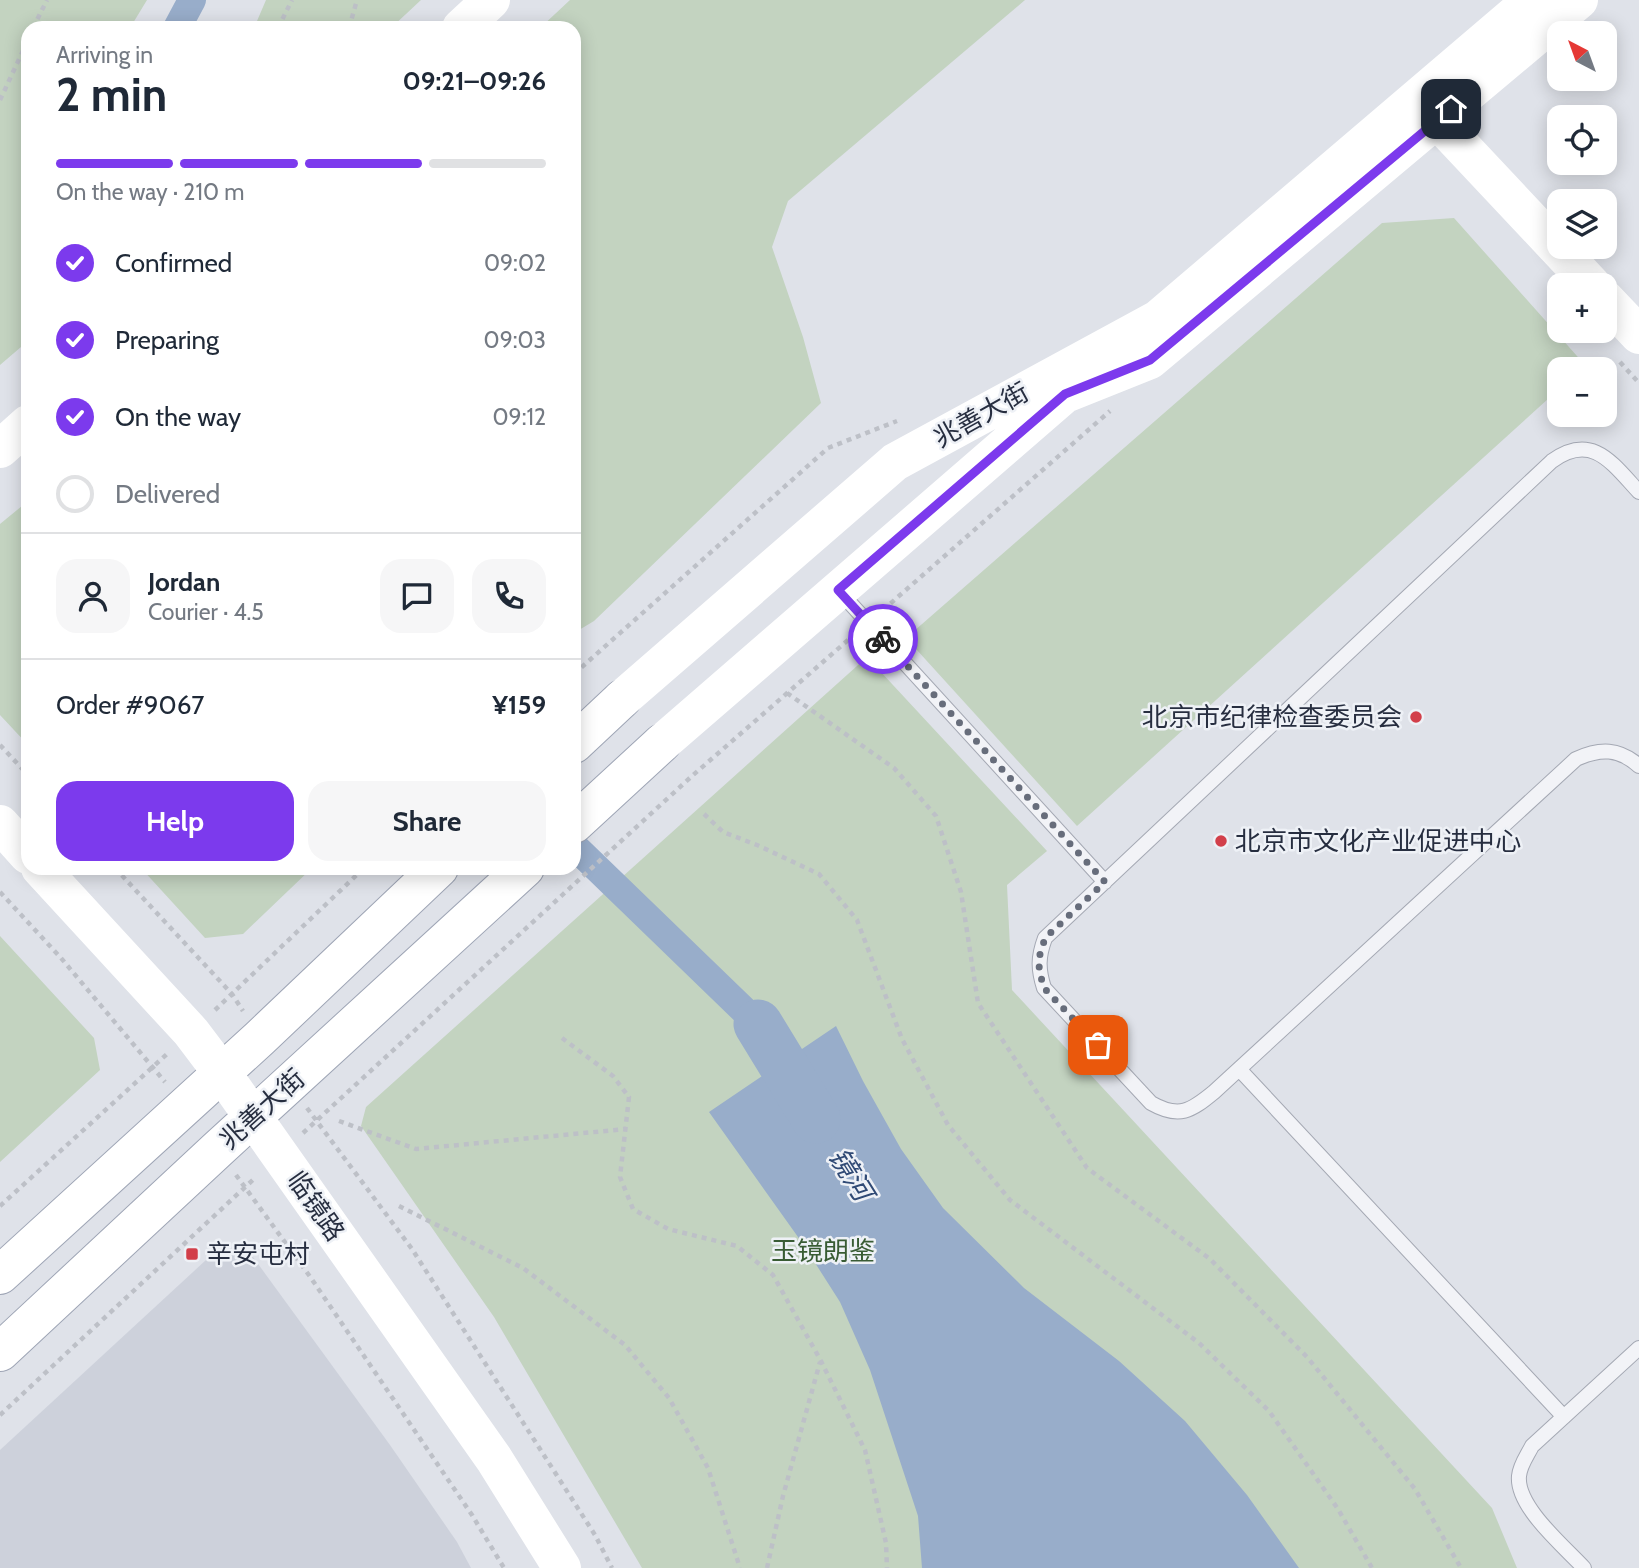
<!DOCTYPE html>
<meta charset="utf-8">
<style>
:root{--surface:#fff;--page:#f6f6f7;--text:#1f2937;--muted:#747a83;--line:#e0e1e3;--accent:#7c3aed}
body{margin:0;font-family:Cabin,"Noto Sans SC",sans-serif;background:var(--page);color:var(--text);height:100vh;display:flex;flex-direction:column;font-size:26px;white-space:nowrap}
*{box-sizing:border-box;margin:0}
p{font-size:23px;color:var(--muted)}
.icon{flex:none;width:38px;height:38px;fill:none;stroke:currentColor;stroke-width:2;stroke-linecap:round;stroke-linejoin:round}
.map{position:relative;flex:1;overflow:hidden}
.details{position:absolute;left:21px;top:21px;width:560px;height:854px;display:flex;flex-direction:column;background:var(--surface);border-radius:21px;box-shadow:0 4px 18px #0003}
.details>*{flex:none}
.needle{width:46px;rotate:319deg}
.tools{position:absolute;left:1547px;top:21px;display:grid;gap:14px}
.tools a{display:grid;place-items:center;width:70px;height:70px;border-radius:14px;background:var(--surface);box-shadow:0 4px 18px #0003;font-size:35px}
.pin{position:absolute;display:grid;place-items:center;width:60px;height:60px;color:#fff;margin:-30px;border-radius:14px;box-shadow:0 4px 10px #0006}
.courier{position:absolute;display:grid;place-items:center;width:70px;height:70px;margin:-35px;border:5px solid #7c3aed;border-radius:50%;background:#fff;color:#222;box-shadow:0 2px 9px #0007}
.summary em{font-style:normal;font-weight:800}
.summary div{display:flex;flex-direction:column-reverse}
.summary{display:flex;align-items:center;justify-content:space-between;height:119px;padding:0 35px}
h1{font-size:46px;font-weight:800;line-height:52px}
.bar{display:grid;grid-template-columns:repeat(4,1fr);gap:10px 7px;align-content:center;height:84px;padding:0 35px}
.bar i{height:9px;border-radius:5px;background:var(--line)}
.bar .active{background:var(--accent)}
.bar p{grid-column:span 4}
.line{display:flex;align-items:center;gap:18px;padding:0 35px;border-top:2px solid var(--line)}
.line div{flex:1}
.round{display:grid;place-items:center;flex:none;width:74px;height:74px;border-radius:21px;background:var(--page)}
ol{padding:0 35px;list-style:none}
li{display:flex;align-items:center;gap:21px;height:77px}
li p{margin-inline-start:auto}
li .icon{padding:7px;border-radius:50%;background:var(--accent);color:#fff;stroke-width:4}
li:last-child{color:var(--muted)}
li i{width:38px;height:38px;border:4px solid var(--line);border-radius:50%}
.action{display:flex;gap:14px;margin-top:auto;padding:14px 35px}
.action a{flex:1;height:80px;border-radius:21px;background:var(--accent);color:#fff;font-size:28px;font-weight:800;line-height:80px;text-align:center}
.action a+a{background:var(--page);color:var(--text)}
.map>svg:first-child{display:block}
.built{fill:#cdd1db}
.green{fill:#c3d3c0}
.water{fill:#98adca}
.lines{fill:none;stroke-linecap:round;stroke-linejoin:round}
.canal{stroke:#98adca;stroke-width:28}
.river{stroke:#98adca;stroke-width:49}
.lane-casing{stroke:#a4a8b3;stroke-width:16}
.primary-casing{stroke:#9ea5b5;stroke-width:40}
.path{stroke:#bdc0c7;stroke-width:4.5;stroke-dasharray:5 5;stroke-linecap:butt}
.lane{stroke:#f2f3f7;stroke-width:14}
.secondary{stroke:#fff;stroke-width:38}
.primary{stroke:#fff;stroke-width:38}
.done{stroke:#676d7b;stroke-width:7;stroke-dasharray:0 12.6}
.route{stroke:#7c3aed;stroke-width:9}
.poi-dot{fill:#d23f4a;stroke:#eef1f6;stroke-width:2.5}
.labels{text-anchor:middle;stroke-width:5;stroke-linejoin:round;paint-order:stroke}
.street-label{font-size:26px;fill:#272e40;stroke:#eef1f6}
.poi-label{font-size:26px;fill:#272e40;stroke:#eef1f6;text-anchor:start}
.park-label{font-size:26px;fill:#395c34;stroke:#eef1f6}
.water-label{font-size:28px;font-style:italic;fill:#304a75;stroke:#eef1f6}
</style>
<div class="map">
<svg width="1639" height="1568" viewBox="0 0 1639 1568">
<rect width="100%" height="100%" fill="#dfe2e9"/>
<path class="built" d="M219,1248L253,1257L390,1445L457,1542L471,1568H0V1450Z"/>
<path class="green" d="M0,0H147L130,28H28V341L0,365Z
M266,0H421L391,28H254Z
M570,0H1025L788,201L772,247L803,337L821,403L594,621L574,633V28H540Z
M1454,218L1585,365L1581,369H1559V389L1077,826L906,638L1382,223Z
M28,501V745L0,715V524Z
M867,657L1047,851L1007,885L1012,990L1492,1508L1517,1568H642L494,1317L361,1126L366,1107Z
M141,868H312L243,934L205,938Z
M0,936L94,1038L100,1070L0,1162Z"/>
<path class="water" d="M836,1026L863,1081L901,1149L943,1208L1024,1288L1119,1361L1185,1421L1247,1495L1299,1568H922L918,1516L870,1370L840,1302L803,1244L709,1112Z"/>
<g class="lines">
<path class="canal" d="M177,28L192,0
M574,846L758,1024"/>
<path class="river" d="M758,1024L816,1119"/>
<defs>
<path id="lane" d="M1639,492C1612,463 1592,432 1552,461L1045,938C1038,957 1038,969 1044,988L1151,1103C1179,1119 1191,1111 1214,1092L1576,759C1600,748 1619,748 1639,766
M839,591L1105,882
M1239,1069L1564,1417
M1584,1568C1565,1547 1516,1507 1519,1476C1520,1465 1527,1456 1532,1446L1639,1348"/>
<path id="primary" d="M574,744L622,699
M574,824L662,743
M0,1275L260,1038L439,868
M0,1352L218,1149L525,868"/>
</defs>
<use href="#lane" class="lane-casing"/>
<use href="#primary" class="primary-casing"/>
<path class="path" d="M33,28L47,0
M278,28L292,0
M349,28L357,0
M0,100L28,40
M1620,362L1639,383
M883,610L1110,411
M574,674L828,448L897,421
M787,693L894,768L936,816L961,892L978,1003L1087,1168L1210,1259L1307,1357L1415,1489L1461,1568
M0,745L28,775
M704,814L723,832L757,845L819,874L857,920L902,1039L948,1125L1010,1200L1199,1343L1269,1411L1338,1509L1372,1568
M115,868L232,994L243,1011
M0,892L61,958L165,1082
M215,1010L364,868
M562,1038L613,1076L629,1097L620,1177L633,1209L668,1229L737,1246L773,1275L821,1361L865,1450L886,1543L887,1568
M307,1108L412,1249L595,1535L612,1568
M339,1121L416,1149L626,1129
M303,1133L692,776L855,634
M236,1175L311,1278L472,1515L504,1568
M0,1206L167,1054
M399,1206L523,1268L625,1345L669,1398L708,1468L740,1568
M0,1415L256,1177
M767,1568L783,1496L820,1362"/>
<use href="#lane" class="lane"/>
<path class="secondary" d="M461,28L491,0
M1421,103L1592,285
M1605,299L1639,335
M0,449L28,424
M622,699L895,462L1158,319L1532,0
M662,743L1065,394L1150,360L1579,0
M0,824L28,855
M40,868L191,1032L222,1073L494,1459L562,1568"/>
<use href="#primary" class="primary"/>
</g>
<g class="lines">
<path class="done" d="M883,639L1105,882L1045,938L1040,954L1039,970L1044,988L1098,1045"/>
<path class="route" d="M883,639L838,590L1065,394L1150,360L1451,109"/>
</g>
<g class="poi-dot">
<circle cx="1416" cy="717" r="7"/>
<circle cx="1221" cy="841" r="7"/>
<rect x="185" y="1247" width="14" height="14" rx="3.5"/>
</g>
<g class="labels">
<g class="street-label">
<text transform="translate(981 415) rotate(-29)" y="9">兆善大街</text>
<text transform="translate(262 1109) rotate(-42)" y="9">兆善大街</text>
<text transform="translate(316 1206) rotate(55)" y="9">临镜路</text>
</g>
<g class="poi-label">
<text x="1402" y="726" text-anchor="end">北京市纪律检查委员会</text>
<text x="1235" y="850">北京市文化产业促进中心</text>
<text x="206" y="1263">辛安屯村</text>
</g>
<g class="park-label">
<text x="823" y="1260">玉镜朗鉴</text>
</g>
<g class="water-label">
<text transform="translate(851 1174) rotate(58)" y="10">镜河</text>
</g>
</g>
</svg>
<div class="tools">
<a><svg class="needle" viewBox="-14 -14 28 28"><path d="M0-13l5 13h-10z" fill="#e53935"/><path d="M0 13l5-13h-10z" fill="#747a83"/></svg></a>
<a><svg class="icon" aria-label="locate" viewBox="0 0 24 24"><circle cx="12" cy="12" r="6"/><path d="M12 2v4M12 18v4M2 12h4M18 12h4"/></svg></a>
<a><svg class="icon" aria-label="layers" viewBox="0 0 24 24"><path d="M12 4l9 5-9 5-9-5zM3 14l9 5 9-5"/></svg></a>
<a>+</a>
<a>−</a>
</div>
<div class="pin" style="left:1098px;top:1045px;background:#ea580c"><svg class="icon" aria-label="bag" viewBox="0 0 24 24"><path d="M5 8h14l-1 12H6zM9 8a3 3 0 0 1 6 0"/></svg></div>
<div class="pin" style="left:1451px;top:109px;background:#1f2937"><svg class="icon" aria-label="home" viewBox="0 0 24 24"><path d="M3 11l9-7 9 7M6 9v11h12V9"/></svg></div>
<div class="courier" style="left:883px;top:639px"><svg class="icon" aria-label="bike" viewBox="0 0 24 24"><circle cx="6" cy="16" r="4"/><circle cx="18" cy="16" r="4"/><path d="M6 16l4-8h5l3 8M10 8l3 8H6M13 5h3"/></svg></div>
<section class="details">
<div class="summary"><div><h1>2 min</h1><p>Arriving in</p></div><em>09:21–09:26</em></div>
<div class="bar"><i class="active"></i><i class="active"></i><i class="active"></i><i></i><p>On the way · 210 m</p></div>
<ol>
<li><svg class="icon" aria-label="check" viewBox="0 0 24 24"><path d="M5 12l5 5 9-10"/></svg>Confirmed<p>09:02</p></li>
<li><svg class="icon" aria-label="check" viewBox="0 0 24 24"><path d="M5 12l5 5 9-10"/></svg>Preparing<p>09:03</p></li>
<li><svg class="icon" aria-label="check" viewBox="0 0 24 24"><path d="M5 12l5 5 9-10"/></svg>On the way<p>09:12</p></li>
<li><i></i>Delivered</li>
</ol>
<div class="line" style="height:126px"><a class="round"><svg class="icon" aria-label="person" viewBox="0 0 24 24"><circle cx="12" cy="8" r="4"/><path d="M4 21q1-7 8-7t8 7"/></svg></a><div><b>Jordan</b><p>Courier · 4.5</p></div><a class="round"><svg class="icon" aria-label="chat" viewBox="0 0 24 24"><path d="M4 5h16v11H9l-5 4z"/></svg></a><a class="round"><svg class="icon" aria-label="phone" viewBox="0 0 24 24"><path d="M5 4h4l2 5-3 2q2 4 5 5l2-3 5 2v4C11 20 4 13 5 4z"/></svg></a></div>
<div class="line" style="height:91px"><div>Order #9067</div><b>¥159</b></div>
<div class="action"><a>Help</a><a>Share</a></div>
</section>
</div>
